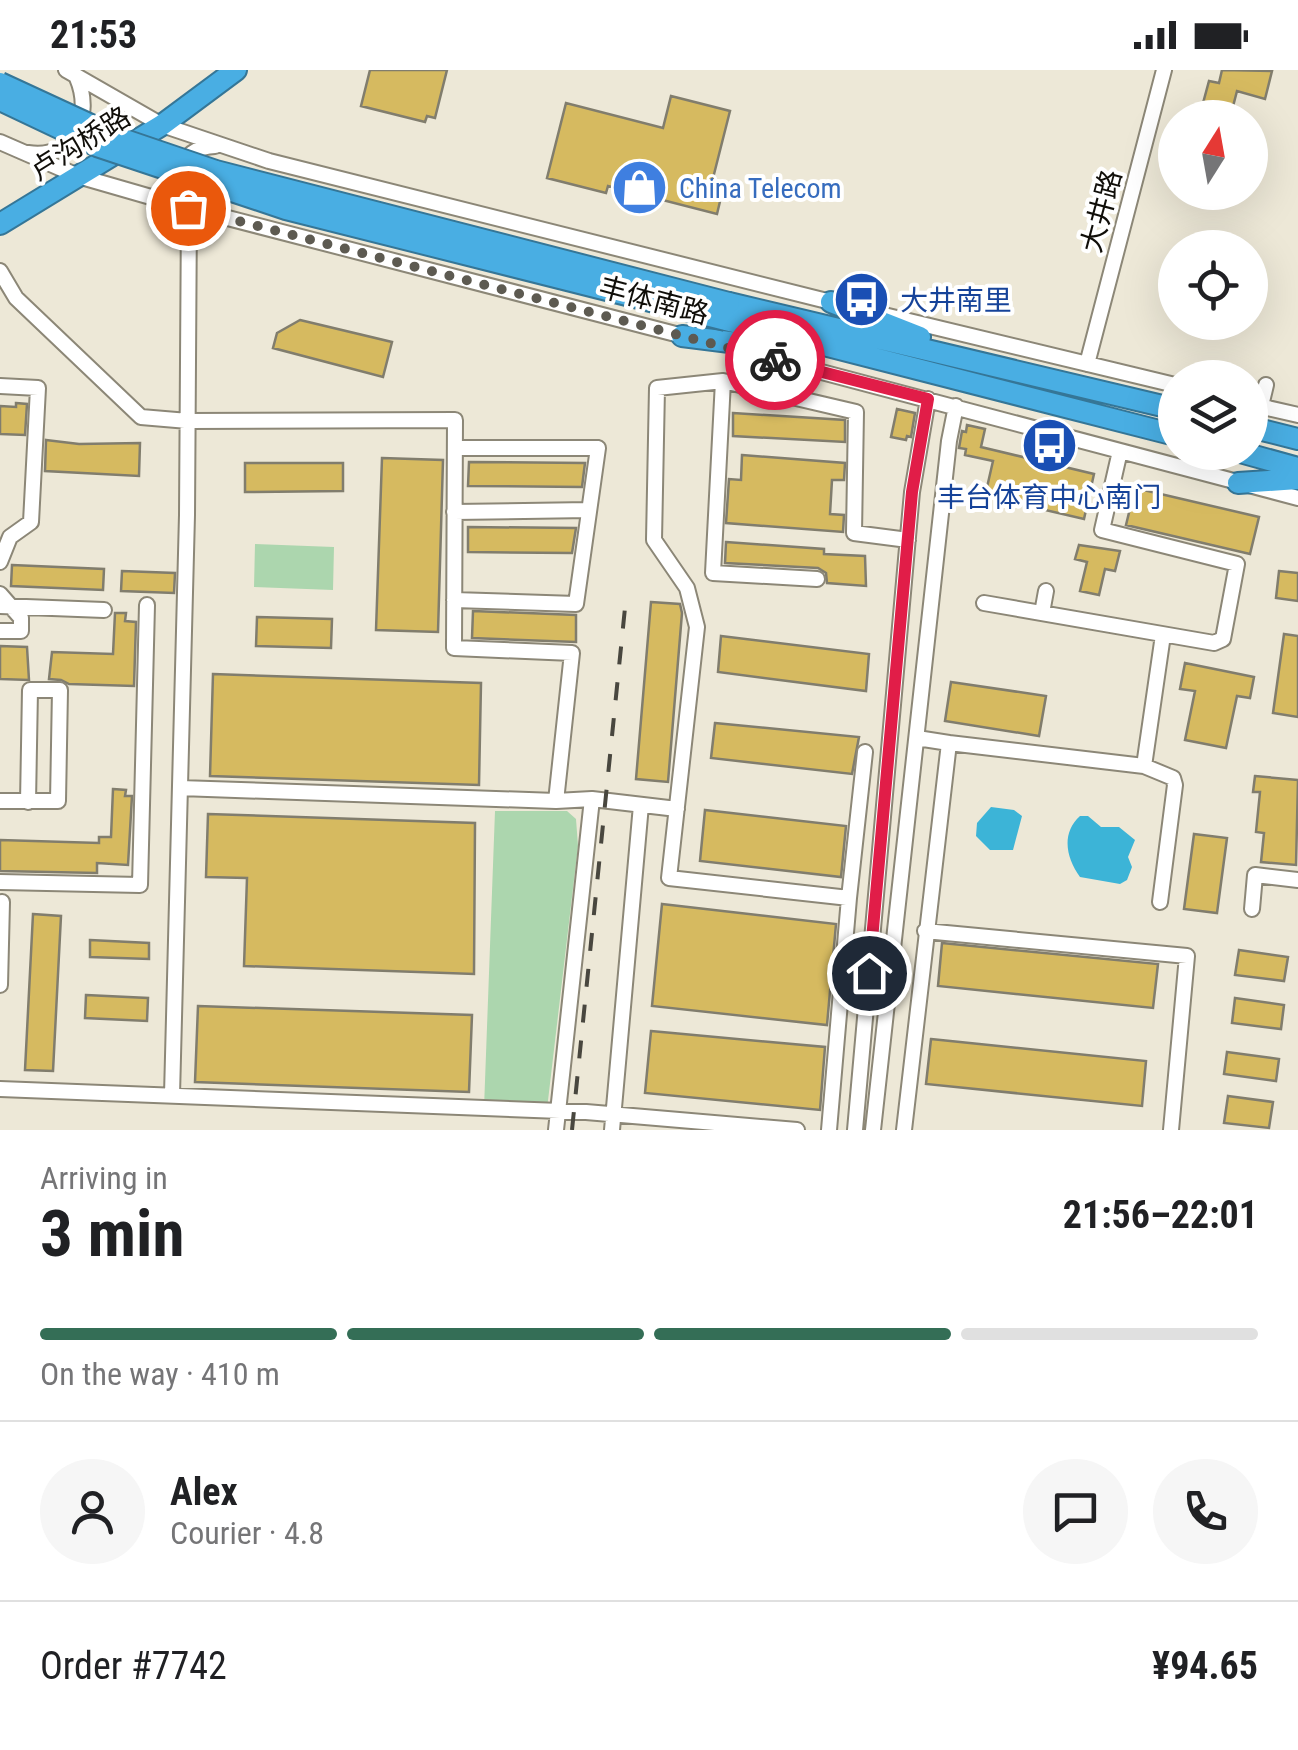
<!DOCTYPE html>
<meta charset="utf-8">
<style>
:root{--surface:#fff;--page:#f6f6f6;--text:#202124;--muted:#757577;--line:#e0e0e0;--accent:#346e56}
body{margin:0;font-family:"Roboto Condensed","Noto Sans SC",sans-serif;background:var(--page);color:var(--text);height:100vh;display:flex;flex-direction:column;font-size:38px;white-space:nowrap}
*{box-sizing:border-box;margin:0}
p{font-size:32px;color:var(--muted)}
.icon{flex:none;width:55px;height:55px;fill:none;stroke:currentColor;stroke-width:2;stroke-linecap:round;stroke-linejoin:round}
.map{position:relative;height:1060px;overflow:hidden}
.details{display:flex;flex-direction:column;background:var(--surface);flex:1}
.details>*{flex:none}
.needle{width:65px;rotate:11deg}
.controls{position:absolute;left:1158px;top:30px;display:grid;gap:20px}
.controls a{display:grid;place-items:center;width:110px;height:110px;border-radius:50%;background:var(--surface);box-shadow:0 10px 40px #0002;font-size:50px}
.pin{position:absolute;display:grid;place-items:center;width:85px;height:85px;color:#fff;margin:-42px;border:5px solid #fff;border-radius:50%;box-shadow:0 2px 10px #0007}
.courier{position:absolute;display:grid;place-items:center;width:100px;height:100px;margin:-50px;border:8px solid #e11d48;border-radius:50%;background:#fff;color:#222;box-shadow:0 2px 12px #0007}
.overview em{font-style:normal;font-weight:700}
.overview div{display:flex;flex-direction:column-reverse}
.overview{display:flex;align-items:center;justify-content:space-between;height:170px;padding:0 40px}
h1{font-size:65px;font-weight:700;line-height:75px}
.bar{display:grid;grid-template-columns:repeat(4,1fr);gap:15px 10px;align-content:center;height:120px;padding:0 40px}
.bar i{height:12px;border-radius:8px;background:var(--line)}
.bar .selected{background:var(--accent)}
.bar p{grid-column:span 4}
.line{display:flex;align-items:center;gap:25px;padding:0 40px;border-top:2px solid var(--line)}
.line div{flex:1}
.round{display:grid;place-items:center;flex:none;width:105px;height:105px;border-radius:52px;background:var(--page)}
.status{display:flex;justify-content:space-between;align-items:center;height:70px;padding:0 50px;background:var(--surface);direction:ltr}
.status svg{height:28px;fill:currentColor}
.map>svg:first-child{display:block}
.green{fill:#acd6ae}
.water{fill:#3cb4d7}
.building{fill:#d6ba60;stroke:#817d6d;stroke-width:2.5}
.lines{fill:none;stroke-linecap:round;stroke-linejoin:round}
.minor-casing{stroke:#8c8777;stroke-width:18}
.highway-casing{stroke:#357697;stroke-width:24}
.minor{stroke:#fff;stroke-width:14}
.highway{stroke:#49aee3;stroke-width:20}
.rail{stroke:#49473f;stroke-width:4;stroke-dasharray:18 18;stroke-linecap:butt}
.highway-bridge-casing{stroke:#357697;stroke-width:24;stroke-linecap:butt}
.highway-bridge{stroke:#49aee3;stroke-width:20}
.done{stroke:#5d5a51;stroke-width:10;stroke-dasharray:0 18}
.route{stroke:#e11d48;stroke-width:12}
.labels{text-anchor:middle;stroke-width:8;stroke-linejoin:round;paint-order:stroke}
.street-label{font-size:28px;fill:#100e09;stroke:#fff}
.shop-label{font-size:28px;fill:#366cbe;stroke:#fff;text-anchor:start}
.transit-label{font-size:28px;fill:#164399;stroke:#fff;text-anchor:start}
</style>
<div class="status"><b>21:53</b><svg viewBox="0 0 49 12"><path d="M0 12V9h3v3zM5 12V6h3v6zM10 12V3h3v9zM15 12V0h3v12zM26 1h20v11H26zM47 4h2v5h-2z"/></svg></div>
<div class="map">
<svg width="1298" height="1060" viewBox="0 0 1298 1060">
<rect width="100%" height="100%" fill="#ede8d7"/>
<path class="green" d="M255,474L334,477L333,520L254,517Z
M495,741H567L576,749L578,776L547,1039L484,1038Z"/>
<path class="water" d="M991,737L1014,740L1022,746L1013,780H990L976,766L977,753Z
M1080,746H1088L1101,757H1119L1135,770L1128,787L1132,797L1127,810L1120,814L1080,807C1066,788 1061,763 1080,746Z"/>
<path class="building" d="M370,0H447L435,48L427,46L425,52L361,36Z
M1222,0L1272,1L1265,29L1237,21L1230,48H1199L1209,11L1219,13Z
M671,26L730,41L711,116L723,119L717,144L608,116L606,123L547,108L566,33L663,58Z
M300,250L392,272L383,307L273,278L277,263Z
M16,333L27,334L25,365L0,364V336L16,337Z
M897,339L915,343L911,367L907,366L906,370L891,367Z
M733,343L845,350V372L733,366Z
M967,355L985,359L981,377L1094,404L1084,449L985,426L993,391L965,385L966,379L959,378L962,361L966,362Z
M46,370L79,374L140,373L139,406L45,401Z
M742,385L845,393L844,410H832L830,444L844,445L843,462L726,453L729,409L741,410Z
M382,388L443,390L438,562L376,560Z
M469,392L585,393L582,417L468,416Z
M245,393H343V421L245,422Z
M1135,418L1259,447L1250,484L1126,455Z
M468,457L576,458L572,483L468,482Z
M726,472L824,479V484L865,486L866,516L827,513L826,503L818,498L725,493Z
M1079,475L1120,481L1115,501L1105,499L1099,525L1080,521L1087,492L1075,489Z
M12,495L104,499L103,520L11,516Z
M122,501L175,503L174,523L121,521Z
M1279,501L1298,503V531L1276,528Z
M651,532L680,534L682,543L668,712L636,709Z
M473,541L576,545V572L472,568Z
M115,543H126L125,551L136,552L134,616L69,614L61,610L49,609L52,582L113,584Z
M257,547L332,549L331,578L256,576Z
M1284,564L1298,566V647L1273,643Z
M721,566L869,584L866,621L718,602Z
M0,576L27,577L29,610L0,609Z
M1185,593L1254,607L1250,628L1237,626L1226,678L1185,670L1195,621L1180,619Z
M213,604L481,613L479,715L210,706Z
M951,612L1046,626L1039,666L945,651Z
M715,653L859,667L852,704L711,688Z
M1255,706L1298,710L1296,795L1261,792L1264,763L1256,762L1260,722H1253Z
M113,719L126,720L125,726H132L128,795L97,793V803L0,801V770L99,773V767H111Z
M705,740L846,756L841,807L700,791Z
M208,744L475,753L474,904L244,896L247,808L206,807Z
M1194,764L1227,768L1217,843L1184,839Z
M662,834L836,854L827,955L652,936Z
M33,844L61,846L53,1001L25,1000Z
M90,870L149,873V889L90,887Z
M942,873L1158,894L1153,938L938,916Z
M1239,880L1288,887L1284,911L1235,905Z
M86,925L148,928L147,951L85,948Z
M1235,928L1284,935L1281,959L1232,953Z
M198,936L472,945L469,1022L195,1012Z
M651,961L825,977L820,1040L645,1023Z
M931,969L1146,991L1142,1036L926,1014Z
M1227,982L1279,989L1276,1011L1224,1004Z
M1228,1026L1273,1032L1269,1058L1224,1053Z"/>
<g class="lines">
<defs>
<path id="minor" d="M66,0L162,55L269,91L839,234
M0,72L78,106L189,138L691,268
M28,83C75,90 93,45 77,8
M195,139C174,113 175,78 215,76
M0,201L16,228L141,347L188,351L455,350L454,578L572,583L556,731L592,729L556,1060
M884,245L1175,315
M746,282L1298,428
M1087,294L1164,0
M723,311L657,318L654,470L687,518L697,557L669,808L849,828L865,682
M0,316L38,318L31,452L10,467L0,492
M1250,334L1298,345
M1261,336L1266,315
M454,442L589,440
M817,509L713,503L723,311L856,342L854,463L908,470
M0,524L21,548V561H0
M454,530L576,534L598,378H455
M984,533L1214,573L1223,569L1237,494L1102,460L1120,381
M0,536L104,540
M1042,543L1046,521
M949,673L1144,696L1163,565
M1144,696L1173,708L1175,715L1160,832
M180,718L556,731
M592,729L677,739
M0,731H58L60,620H30L28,732
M0,812L140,815L147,535
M1252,839L1255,805L1298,810
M925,861L1187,886L1171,1060
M0,915L2,832
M0,1019L586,1042L797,1060
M172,1025L187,445L189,138
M612,1060L641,735
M829,1060L849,828
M855,1060L912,422L928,329
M873,1060L949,371L956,336
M904,1060L949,673L917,668"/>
<path id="highway" d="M0,154L162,55L236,0
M831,232L920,267
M729,233L1175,339
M726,250L1175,365
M682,266L809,282
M1250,357L1298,369
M1240,382L1298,398
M1238,413L1298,409"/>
</defs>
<use href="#minor" class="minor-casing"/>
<use href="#highway" class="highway-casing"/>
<use href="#minor" class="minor"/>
<use href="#highway" class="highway"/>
<path class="rail" d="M572,1060L626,528"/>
<defs>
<path id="highway-bridge" d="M0,13L119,68L216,101L729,233
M0,30L97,76L286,139L726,250"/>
</defs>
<use href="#highway-bridge" class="highway-bridge-casing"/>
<use href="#highway-bridge" class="highway-bridge"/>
</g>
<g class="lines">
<path class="done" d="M188,138L775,290"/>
<path class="route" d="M775,290L928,329L912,422L869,903"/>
</g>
<defs>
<symbol id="shop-disc" viewBox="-11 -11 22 22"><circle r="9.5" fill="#3f7fe0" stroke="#fff"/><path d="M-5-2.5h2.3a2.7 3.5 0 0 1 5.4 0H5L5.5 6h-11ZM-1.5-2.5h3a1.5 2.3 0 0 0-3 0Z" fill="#fff"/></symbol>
<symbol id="bus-disc" viewBox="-11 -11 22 22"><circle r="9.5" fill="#1a4fb4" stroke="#fff"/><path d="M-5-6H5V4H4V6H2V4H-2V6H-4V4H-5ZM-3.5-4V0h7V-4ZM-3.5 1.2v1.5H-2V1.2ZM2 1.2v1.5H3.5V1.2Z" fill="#fff"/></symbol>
</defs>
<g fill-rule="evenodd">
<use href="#shop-disc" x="608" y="86" width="63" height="63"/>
<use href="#bus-disc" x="830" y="198" width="63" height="63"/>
<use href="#bus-disc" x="1018" y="344" width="63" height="63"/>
</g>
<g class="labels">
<g class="street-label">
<text transform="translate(80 73) rotate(-32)" y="10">卢沟桥路</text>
<text transform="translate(1101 141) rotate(-75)" y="10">大井路</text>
<text transform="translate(654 230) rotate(15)" y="10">丰体南路</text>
</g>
<g class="shop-label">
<text x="679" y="128">China Telecom</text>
</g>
<g class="transit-label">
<text x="900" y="240">大井南里</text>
<text x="1049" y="437" text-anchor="middle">丰台体育中心南门</text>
</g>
</g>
</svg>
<div class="controls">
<a><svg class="needle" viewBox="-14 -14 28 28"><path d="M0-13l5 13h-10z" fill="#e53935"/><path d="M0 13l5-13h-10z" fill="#757577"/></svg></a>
<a><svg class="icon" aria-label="locate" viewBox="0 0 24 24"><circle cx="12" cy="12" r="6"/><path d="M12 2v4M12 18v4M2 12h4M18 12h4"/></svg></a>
<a><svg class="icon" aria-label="layers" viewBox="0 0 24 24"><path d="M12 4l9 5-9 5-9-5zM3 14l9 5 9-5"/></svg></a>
</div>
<div class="pin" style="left:188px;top:138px;background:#ea580c"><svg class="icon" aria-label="bag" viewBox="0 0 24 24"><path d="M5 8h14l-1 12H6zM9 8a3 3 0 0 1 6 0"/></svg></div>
<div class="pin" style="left:869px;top:903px;background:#1f2937"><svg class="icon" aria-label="home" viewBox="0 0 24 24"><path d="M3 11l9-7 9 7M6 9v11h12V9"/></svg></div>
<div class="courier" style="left:775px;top:290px"><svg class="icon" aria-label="bike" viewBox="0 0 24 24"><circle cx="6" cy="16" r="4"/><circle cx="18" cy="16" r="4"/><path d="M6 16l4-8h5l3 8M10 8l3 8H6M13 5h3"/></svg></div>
</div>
<section class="details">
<div class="overview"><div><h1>3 min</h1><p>Arriving in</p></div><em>21:56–22:01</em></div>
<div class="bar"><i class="selected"></i><i class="selected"></i><i class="selected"></i><i></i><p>On the way · 410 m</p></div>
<div class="line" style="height:180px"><a class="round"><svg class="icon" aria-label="person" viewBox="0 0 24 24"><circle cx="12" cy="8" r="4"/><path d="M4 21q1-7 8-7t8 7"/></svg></a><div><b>Alex</b><p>Courier · 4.8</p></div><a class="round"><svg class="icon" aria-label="chat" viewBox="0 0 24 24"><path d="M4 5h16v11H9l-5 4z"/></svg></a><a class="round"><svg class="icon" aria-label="phone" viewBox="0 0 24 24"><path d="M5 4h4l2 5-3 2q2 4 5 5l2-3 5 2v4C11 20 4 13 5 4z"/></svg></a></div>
<div class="line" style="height:130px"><div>Order #7742</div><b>¥94.65</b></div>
</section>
